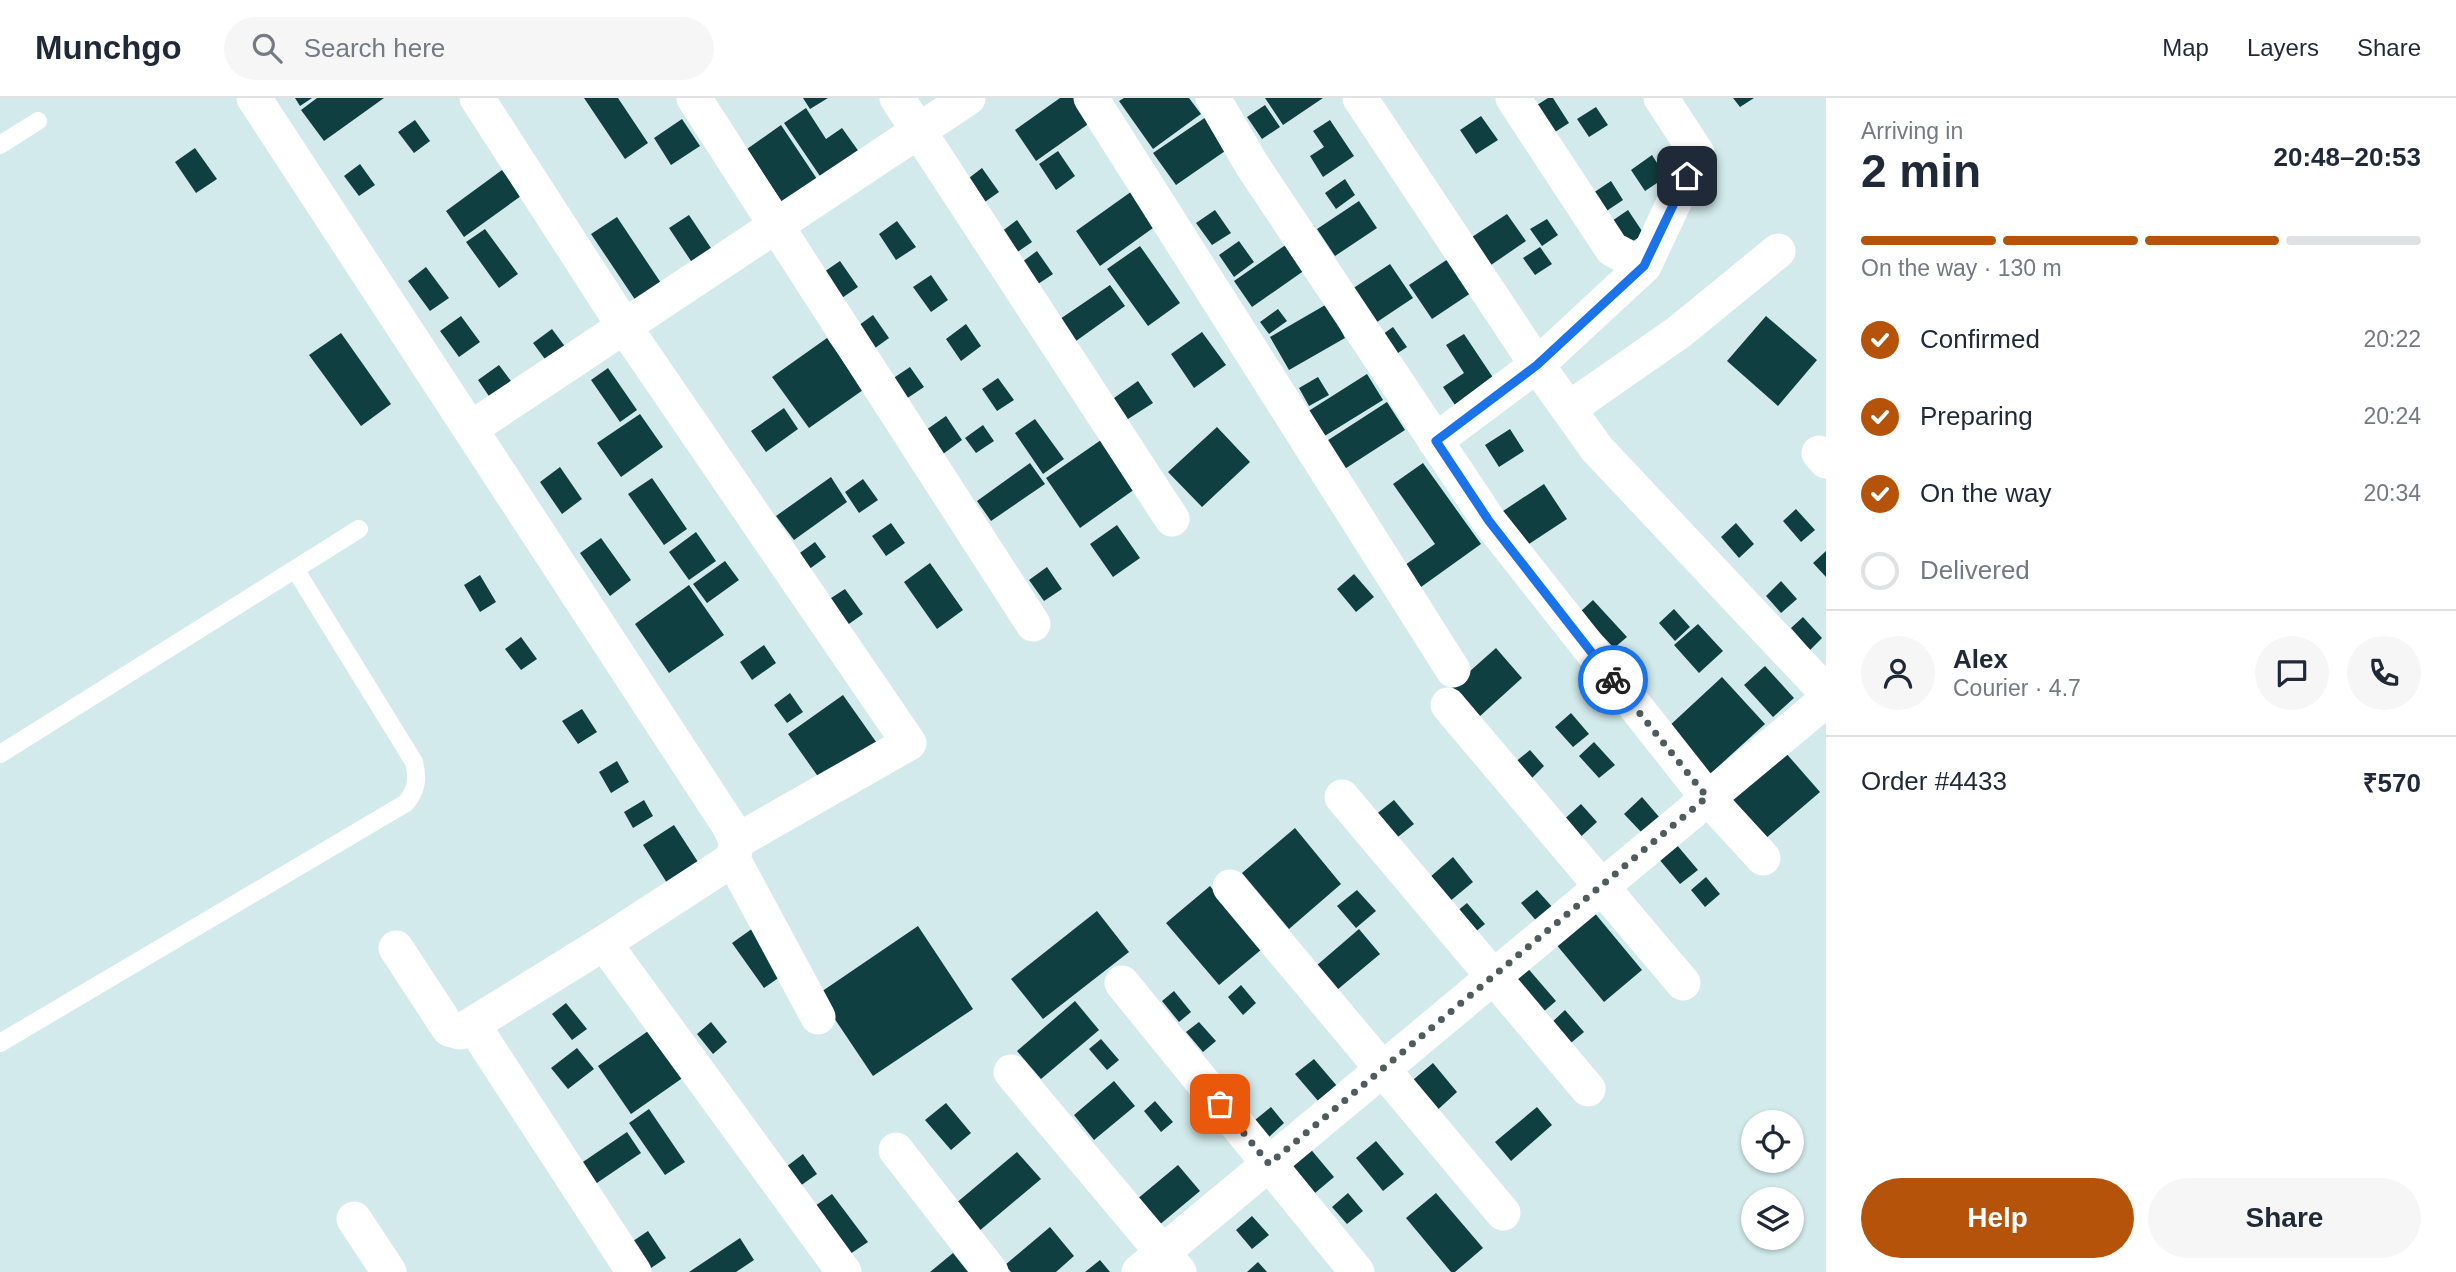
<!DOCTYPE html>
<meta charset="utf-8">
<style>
:root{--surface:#fff;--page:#f6f6f7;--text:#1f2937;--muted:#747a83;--line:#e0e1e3;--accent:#b45309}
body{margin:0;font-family:Helvetica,sans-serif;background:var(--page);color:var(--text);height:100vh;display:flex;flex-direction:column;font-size:26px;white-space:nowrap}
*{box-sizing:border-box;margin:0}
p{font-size:23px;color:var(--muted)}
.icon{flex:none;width:38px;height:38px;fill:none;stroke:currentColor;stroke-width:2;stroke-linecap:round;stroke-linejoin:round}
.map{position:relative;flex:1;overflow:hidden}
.sheet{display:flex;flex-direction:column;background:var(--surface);width:630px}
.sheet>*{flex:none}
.buttons{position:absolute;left:1741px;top:1012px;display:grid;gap:14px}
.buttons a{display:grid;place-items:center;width:63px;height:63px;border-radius:50%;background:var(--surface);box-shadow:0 2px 5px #0004;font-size:35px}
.pin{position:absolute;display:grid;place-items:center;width:60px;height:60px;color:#fff;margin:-30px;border-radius:14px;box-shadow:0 4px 10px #0006}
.courier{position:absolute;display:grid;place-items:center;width:70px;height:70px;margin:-35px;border:5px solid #1a73e8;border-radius:50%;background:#fff;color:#222;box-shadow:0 2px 9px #0007}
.overview em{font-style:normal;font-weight:700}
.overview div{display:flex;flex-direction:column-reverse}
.overview{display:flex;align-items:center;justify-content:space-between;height:119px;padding:0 35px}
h1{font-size:46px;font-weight:700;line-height:52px}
.bar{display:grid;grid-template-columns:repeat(4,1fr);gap:10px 7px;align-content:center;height:84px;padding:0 35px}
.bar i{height:9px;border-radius:5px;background:var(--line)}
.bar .active{background:var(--accent)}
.bar p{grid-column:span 4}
.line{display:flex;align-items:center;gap:18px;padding:0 35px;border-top:2px solid var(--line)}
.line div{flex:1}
.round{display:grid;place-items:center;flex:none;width:74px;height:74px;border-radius:37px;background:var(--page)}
ol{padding:0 35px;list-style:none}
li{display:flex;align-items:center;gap:21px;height:77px}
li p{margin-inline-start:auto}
li .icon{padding:7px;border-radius:50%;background:var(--accent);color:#fff;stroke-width:4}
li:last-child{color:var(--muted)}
li i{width:38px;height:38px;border:4px solid var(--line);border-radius:50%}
.primary-button{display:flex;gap:14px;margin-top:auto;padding:14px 35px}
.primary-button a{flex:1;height:80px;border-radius:42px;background:var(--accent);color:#fff;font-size:28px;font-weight:700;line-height:80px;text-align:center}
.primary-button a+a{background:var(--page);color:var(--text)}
header{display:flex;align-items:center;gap:42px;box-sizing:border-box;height:98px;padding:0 35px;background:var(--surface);border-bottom:2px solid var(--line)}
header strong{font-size:33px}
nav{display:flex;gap:38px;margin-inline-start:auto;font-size:24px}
.search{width:490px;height:63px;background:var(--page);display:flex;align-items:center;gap:18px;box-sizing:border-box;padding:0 24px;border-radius:38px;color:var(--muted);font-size:26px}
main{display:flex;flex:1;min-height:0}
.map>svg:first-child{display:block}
.building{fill:#103f41}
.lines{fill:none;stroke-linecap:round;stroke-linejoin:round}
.service{stroke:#fff;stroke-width:18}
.minor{stroke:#fff;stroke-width:35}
.done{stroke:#4f5c5d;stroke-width:7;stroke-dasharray:0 12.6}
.route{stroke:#1a73e8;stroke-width:9}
</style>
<header>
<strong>Munchgo</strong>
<div class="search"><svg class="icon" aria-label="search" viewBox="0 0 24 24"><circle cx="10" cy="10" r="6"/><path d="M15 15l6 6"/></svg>Search here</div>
<nav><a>Map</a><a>Layers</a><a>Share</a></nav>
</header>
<main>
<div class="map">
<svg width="1826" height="1174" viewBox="0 0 1826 1174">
<rect width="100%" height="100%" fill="#d2eaeb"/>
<path class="building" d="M295,0H312L300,8Z
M317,0H384L324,43L301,12Z
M584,0H618L648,45L625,61Z
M803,0H828L810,11Z
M1060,0H1079L1094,22L1036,63L1015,32Z
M1124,0H1189L1201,16L1153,51L1119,3Z
M1265,0H1323L1283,27Z
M1548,0H1553L1569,25L1555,34L1537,7Z
M1733,0H1754L1740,9Z
M1265,7L1280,29L1262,41L1247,19Z
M1596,9L1608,27L1589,39L1577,21Z
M806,10L826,41L842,30L862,58L824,84L784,25Z
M1481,18L1498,42L1476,56L1460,32Z
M1206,19L1228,51L1176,87L1153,55Z
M682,21L700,48L671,67L654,40Z
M415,22L430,43L414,55L398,34Z
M1330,22L1354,58L1323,79L1310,58L1324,49L1313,33Z
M781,27L821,87L786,110L747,51Z
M195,50L217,81L196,95L175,64Z
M1058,53L1075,78L1056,92L1039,66Z
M1652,57L1666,79L1645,93L1631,72Z
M360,66L375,87L359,98L344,78Z
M982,70L999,94L982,106L965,83Z
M502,72L521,98L464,139L446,113Z
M1345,81L1355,97L1336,111L1325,95Z
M1611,83L1623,102L1605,114L1593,95Z
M1135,91L1160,125L1100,168L1076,133Z
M1359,103L1377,130L1335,158L1317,131Z
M1215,112L1231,135L1212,147L1196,125Z
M1628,112L1644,136L1624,149L1609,125Z
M1507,116L1526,143L1491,167L1472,139Z
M689,117L715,156L695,169L669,130Z
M617,119L665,191L640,209L591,136Z
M1547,121L1558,137L1542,148L1530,131Z
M1017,122L1032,144L1016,155L1001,134Z
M897,123L916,149L896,162L879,136Z
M485,131L518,176L499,190L466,144Z
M1239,143L1254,164L1234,179L1219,157Z
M1287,146L1305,172L1252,209L1234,183Z
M1140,148L1180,205L1148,228L1107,171Z
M1540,149L1552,166L1535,177L1523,160Z
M1037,153L1053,176L1038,186L1022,164Z
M1448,161L1471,195L1432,221L1409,187Z
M840,163L858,189L839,202L821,176Z
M1390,166L1413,200L1374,226L1352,191Z
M426,169L449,200L430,213L408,183Z
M931,177L948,202L931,214L913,189Z
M1110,187L1125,208L1076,243L1060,221Z
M1327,206L1345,240L1289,272L1270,239Z
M1278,211L1287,223L1269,236L1260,224Z
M873,217L889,240L871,253L855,230Z
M461,218L480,244L459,259L440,233Z
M1766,218L1817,262L1778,308L1727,263Z
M966,226L981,248L961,263L946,241Z
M1393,229L1407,249L1389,261L1376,241Z
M552,231L572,258L553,272L533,245Z
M1202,234L1226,267L1194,290L1171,256Z
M341,235L391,306L361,328L309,257Z
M1464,236L1494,281L1455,307L1443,289L1464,275L1446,247Z
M827,240L863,292L809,330L772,279Z
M499,267L517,291L495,307L478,282Z
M910,269L924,289L906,301L892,281Z
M608,270L637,312L620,324L591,282Z
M1367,276L1383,302L1323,339L1307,314Z
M1318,279L1329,297L1309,308L1299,290Z
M998,280L1014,302L997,313L982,291Z
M1138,283L1153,305L1128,321L1114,300Z
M1387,304L1405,332L1340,374L1322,346Z
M784,310L798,331L766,354L751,333Z
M640,316L663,349L621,379L597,345Z
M946,318L962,342L943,356L926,332Z
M1035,321L1064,361L1043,376L1015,335Z
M983,327L994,343L976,355L965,340Z
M1217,329L1250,364L1202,409L1168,374Z
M1510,331L1524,353L1499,369L1485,347Z
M1101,342L1135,391L1080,430L1046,380Z
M1030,365L1045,386L991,423L977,403Z
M1423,365L1481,446L1421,489L1405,467L1435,446L1393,386Z
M560,369L582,401L562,416L540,384Z
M831,379L847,404L794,442L776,418Z
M652,380L687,431L664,447L628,396Z
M863,381L878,402L859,415L845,394Z
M1544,386L1567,421L1523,450L1500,415Z
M1796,411L1815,432L1801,444L1783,423Z
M891,425L905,445L886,458L872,438Z
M1736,425L1754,446L1739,460L1721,439Z
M1117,427L1140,460L1113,479L1090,446Z
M696,434L716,463L689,482L669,454Z
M601,440L631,482L610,498L580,455Z
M815,444L826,459L808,472L797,457Z
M1826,453V479L1813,465Z
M725,463L739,482L707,505L693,486Z
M930,465L963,512L937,531L904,484Z
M1047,469L1062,491L1044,503L1029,482Z
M1354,476L1374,499L1356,514L1337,491Z
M480,477L496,504L480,514L464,487Z
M1781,483L1797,501L1781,515L1766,498Z
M689,487L724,537L669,575L635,526Z
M845,491L863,516L846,528L828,502Z
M1593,502L1627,539L1614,550L1580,514Z
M1674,511L1690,529L1675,543L1659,525Z
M1803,519L1822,540L1810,552L1791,530Z
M1698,526L1723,553L1699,575L1674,547Z
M521,539L537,561L521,572L505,551Z
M764,547L776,565L752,582L740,564Z
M1625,549L1644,571L1631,581L1613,561Z
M1496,550L1522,580L1479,619L1452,589Z
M1765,568L1794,600L1773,619L1744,587Z
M1722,579L1765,626L1709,677L1667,630Z
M790,595L803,614L787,625L774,607Z
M843,597L879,648L824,687L788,636Z
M582,611L597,634L578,646L562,623Z
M1571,615L1589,636L1573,649L1555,629Z
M1594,644L1615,667L1599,680L1579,658Z
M1530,652L1544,668L1530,682L1514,665Z
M1785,654L1820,694L1765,741L1730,701Z
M617,663L629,684L611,695L599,674Z
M1642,699L1660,720L1643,736L1624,716Z
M644,702L653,718L633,730L624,714Z
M1394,702L1414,726L1394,742L1374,718Z
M1581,706L1597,724L1576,743L1560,725Z
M674,727L698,764L667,785L643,747Z
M1295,730L1341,786L1289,831L1242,775Z
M1676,746L1698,772L1680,786L1658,760Z
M1453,759L1473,784L1449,804L1429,780Z
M1706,779L1720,796L1705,809L1691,792Z
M1210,788L1262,851L1219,887L1166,825Z
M1357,792L1376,813L1356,830L1337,808Z
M1537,792L1555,812L1539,826L1521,805Z
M1467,805L1485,826L1474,835L1456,814Z
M1097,813L1129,854L1043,921L1011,881Z
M1593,813L1642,872L1604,904L1555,845Z
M756,828L787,874L764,890L732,845Z
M918,828L973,911L873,978L818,896Z
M1359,831L1380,856L1337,892L1316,868Z
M1525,867L1556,903L1542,915L1511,879Z
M1241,887L1256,905L1243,917L1228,899Z
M1174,893L1191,914L1179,924L1162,903Z
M1075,903L1099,932L1041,981L1017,953Z
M566,905L587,931L572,942L552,916Z
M1565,912L1584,934L1566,949L1549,927Z
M711,924L727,944L713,956L697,936Z
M1199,924L1216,943L1203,954L1186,934Z
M651,931L684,979L631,1016L598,968Z
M1101,941L1119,962L1107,972L1089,951Z
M577,950L594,971L568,991L551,970Z
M1314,961L1337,988L1319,1004L1295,976Z
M1433,965L1457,994L1432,1017L1407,987Z
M1114,983L1135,1008L1094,1042L1074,1017Z
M1155,1003L1173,1024L1161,1034L1144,1013Z
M946,1005L971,1035L951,1052L925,1022Z
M1271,1009L1284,1025L1269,1039L1255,1022Z
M1537,1009L1552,1027L1511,1063L1495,1044Z
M649,1011L685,1064L665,1077L629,1025Z
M627,1034L641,1055L588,1091L574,1070Z
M1376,1043L1404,1076L1383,1093L1356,1060Z
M1308,1048L1334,1079L1315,1095L1289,1064Z
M1017,1054L1041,1081L978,1134L955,1106Z
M803,1056L817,1076L800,1088L786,1069Z
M1178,1067L1200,1093L1158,1128L1136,1102Z
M1348,1095L1363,1113L1347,1126L1332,1109Z
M1436,1095L1483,1150L1455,1174H1451L1406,1120Z
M832,1096L868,1144L850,1156L815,1108Z
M1252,1118L1269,1137L1252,1151L1236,1132Z
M1050,1129L1074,1158L1056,1174H1011L1005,1167Z
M648,1133L666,1160L648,1172L630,1145Z
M740,1140L754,1162L736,1174H689Z
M953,1155L968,1174H930Z
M1100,1162L1110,1174H1085Z
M1258,1164L1267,1174H1247Z"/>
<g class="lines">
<path class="service" d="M0,47L38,23
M0,656L359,431
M0,945L406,705C417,691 418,681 414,664L295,471"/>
<path class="minor" d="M254,0L728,726L737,743L733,761L604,845L844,1174
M477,0L624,228L909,645L737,743
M694,0L1033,526
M897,0L1172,421
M1091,0L1453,572
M1213,0L1252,67L1489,423L1707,699L1763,760
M1360,0L1537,267L1597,351L1826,594
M1513,0L1612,151L1644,168
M1570,310L1679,234L1778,153
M470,331L968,0
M1435,343L1537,267L1644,168L1697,55L1661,0
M1819,355L1826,363
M1448,607L1683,885
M1342,699L1588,991
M733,761L818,919
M1230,789L1503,1115
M396,850L449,931L460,934L604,845
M1122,885L1357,1174
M473,927L634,1174
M1011,974L1179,1174
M896,1052L991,1174
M354,1121L389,1174
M1139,1174L1826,602"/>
</g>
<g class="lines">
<path class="done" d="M1220,1006L1269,1066L1707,699L1613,582"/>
<path class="route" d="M1613,582L1489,423L1436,343L1537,267L1644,168L1687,78"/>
</g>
</svg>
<div class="buttons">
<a><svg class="icon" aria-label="locate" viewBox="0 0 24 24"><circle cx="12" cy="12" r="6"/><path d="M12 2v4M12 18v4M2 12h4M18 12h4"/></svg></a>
<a><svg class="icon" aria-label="layers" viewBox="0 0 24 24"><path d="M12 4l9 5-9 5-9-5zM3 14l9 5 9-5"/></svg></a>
</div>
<div class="pin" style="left:1220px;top:1006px;background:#ea580c"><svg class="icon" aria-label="bag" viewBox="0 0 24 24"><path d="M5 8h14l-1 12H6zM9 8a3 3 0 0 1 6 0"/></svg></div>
<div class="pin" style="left:1687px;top:78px;background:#1f2937"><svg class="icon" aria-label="home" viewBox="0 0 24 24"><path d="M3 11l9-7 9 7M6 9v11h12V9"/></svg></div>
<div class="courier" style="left:1613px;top:582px"><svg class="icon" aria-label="bike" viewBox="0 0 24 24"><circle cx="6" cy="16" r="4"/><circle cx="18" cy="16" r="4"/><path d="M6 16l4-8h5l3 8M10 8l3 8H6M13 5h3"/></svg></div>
</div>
<section class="sheet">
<div class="overview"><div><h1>2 min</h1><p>Arriving in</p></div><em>20:48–20:53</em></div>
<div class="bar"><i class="active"></i><i class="active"></i><i class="active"></i><i></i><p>On the way · 130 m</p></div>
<ol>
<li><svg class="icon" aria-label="check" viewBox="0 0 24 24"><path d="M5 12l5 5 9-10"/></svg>Confirmed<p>20:22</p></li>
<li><svg class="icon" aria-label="check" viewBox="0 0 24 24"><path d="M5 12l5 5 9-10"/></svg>Preparing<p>20:24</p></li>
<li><svg class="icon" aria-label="check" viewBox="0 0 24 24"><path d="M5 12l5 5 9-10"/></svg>On the way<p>20:34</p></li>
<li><i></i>Delivered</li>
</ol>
<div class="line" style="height:126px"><a class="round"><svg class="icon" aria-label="person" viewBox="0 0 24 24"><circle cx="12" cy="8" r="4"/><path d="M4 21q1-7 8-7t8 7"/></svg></a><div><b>Alex</b><p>Courier · 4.7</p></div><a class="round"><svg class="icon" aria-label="chat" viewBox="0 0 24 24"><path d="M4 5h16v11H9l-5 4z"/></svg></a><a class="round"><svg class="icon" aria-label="phone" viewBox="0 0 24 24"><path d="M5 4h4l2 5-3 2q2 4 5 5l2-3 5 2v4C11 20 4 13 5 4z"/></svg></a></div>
<div class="line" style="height:91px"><div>Order #4433</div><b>₹570</b></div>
<div class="primary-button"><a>Help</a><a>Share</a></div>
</section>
</main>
